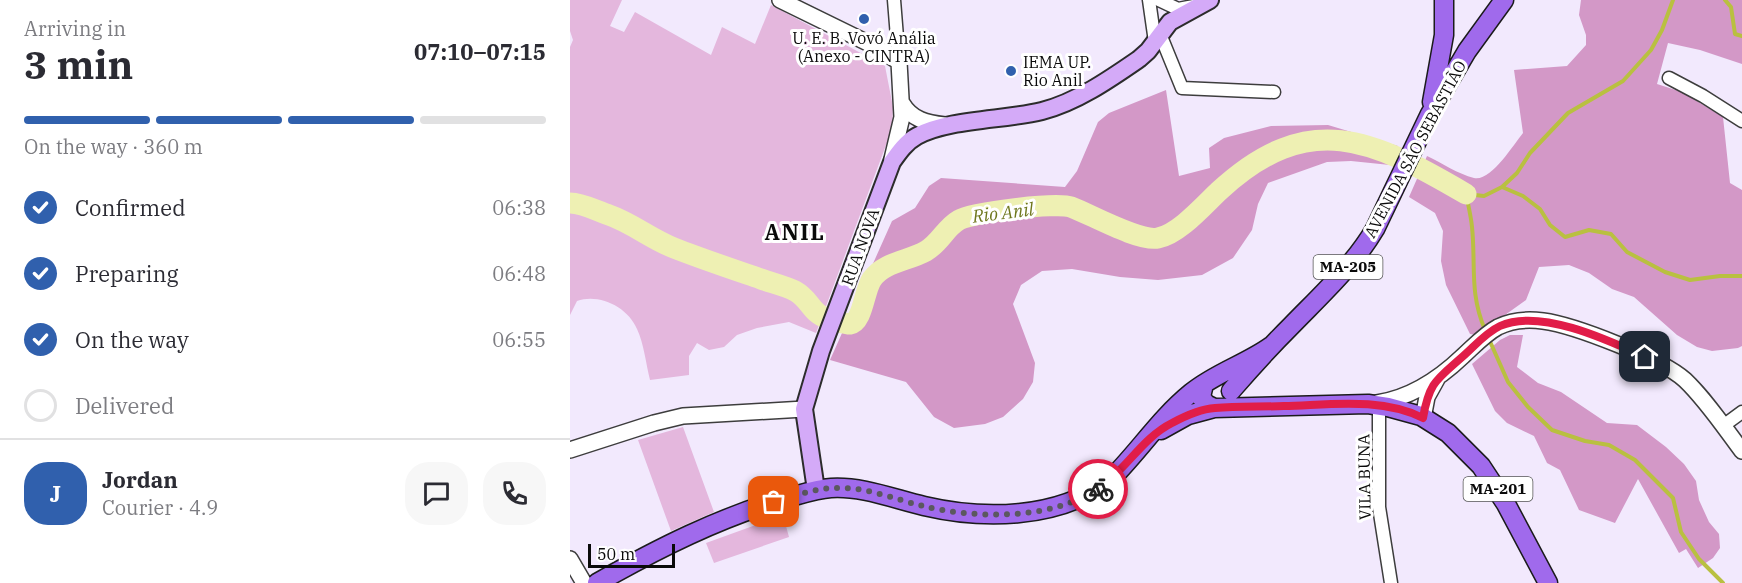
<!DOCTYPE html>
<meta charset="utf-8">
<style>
:root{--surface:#fff;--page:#f7f7f7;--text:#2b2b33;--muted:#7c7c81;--line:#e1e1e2;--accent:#3060ad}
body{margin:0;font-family:"IBM Plex Serif",serif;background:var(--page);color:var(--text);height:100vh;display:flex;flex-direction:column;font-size:22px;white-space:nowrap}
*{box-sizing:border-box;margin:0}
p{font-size:20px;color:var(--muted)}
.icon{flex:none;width:33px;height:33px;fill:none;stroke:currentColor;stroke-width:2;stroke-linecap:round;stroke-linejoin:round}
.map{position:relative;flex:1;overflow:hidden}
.panel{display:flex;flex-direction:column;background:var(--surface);width:570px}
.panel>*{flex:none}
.scale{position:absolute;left:18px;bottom:15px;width:87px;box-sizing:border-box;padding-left:6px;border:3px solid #0a0a0a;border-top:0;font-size:16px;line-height:21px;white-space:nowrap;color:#0a0a0a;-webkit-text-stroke:4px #fff;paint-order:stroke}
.pin{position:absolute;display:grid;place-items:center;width:51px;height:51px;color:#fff;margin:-26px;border-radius:12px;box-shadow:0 3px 9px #0006}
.courier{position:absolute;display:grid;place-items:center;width:60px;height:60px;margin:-30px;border:4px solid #e11d48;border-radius:50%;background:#fff;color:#222;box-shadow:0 2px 8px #0007}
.head em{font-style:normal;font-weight:700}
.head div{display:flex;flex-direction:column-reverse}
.head{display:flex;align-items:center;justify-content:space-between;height:102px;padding:0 24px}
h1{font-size:39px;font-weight:700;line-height:45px}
.bar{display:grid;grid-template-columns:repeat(4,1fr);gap:9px 6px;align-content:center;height:72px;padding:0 24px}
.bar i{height:8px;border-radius:4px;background:var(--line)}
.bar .active{background:var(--accent)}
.bar p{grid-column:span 4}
.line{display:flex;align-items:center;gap:15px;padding:0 24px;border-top:2px solid var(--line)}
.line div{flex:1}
.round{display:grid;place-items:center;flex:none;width:63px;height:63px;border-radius:24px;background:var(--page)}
ol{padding:0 24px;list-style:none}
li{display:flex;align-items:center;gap:18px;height:66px}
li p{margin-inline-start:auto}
li .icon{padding:6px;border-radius:50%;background:var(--accent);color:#fff;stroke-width:4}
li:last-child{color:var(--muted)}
li i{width:33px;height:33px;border:3px solid var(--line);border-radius:50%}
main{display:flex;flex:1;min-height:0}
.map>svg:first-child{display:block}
.green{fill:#e4b7dd}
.forest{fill:#d398c7}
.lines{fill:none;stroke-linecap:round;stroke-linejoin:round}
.stream{stroke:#b9c040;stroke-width:4}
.river{stroke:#eef0b3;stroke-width:21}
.minor-casing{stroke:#3d3d3d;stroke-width:15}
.tertiary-casing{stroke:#3d3d3d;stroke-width:18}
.secondary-casing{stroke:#2c2c2c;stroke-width:20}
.primary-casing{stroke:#1b1b1b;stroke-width:21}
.minor{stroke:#fff;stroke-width:12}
.tertiary{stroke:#fff;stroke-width:15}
.secondary{stroke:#d4aaf8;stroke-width:16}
.primary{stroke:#a06aec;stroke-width:18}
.done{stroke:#5b585f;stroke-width:6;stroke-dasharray:0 10.8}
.route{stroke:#e11d48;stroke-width:8}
.poi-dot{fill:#3060ad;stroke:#fff;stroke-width:2}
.labels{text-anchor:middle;stroke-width:6;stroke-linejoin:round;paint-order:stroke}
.shield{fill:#fff;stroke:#545454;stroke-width:1.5}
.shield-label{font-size:15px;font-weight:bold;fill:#0a0a0a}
.poi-label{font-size:16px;fill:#0a0a0a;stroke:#fff}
.street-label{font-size:16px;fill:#0a0a0a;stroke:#fff}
.water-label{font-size:18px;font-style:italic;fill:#6e771d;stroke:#fff}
.district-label{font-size:22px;font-weight:bold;letter-spacing:1.5px;fill:#0a0a0a;stroke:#fff}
</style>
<main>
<section class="panel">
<div class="head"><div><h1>3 min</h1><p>Arriving in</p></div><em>07:10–07:15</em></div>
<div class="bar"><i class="active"></i><i class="active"></i><i class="active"></i><i></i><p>On the way · 360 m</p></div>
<ol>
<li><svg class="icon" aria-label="check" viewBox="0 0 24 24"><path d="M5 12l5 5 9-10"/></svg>Confirmed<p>06:38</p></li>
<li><svg class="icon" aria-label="check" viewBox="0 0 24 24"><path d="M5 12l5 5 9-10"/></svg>Preparing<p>06:48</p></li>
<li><svg class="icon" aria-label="check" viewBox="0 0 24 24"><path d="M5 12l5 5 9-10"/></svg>On the way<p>06:55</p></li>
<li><i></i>Delivered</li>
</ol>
<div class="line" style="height:108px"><b class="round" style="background:var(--accent);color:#fff">J</b><div><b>Jordan</b><p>Courier · 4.9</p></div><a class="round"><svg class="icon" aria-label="chat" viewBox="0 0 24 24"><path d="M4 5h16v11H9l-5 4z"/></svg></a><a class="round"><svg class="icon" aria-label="phone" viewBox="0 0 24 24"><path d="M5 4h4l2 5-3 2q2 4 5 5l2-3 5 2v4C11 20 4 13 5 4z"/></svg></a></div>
</section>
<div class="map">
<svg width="1172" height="583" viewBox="0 0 1172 583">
<rect width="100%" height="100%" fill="#f2e9fd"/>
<path class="green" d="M0,0H52L40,26L54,32L65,12L141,55L152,27L185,44L201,5L315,66L323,107L322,129L246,333L219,322L187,328L167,335L154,347L139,350L127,343L119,356V375L80,380C76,364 74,344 67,329C58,307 29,293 7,301L0,315V47L3,40L0,31Z
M113,427L144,512L101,531L68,440Z
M213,515L219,537L144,563L136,543Z"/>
<path class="forest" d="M1011,0H1172V64L1130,50L1098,43L1087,84L1112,92L1153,117L1160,183L1172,190V346L1168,348L1142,351L1127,347L1107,335L1064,297L1042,289L1019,273L999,265L969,267L956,300L907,335L900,334L876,285L871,261L873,231L865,213L839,197L857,156C872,163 888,174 904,178C921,182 943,145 953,133L944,70L997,66L1016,45V35L1009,15Z
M596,90L609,176L640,168L639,148L654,138L701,126L758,125L828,146L820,165L781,161L757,162L698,183L688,204L682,230L663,258L632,275L588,280L550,277L502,269L472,271L451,285L443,304L465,363L463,382L453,399L433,417L415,424L384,428L364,417L336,382L260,360L322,221L345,208L359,186L371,178L495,187L507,171L528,122L539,113Z
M940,335H953L947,367L968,383L991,392L1037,423L1067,425L1096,447L1114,464L1126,481L1129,500L1139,522L1149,534L1150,548L1143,558L1128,568L1116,549L1109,553L1068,479L1045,523L1009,510L990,470L977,463L964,436L937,423L925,411L902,364L930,340Z"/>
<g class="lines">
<path class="stream" d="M1155,0L1161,7L1165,34L1172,36
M932,187L953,196L970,209L980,225L995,237L1019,230L1041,234L1057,252L1095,272L1120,280L1150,276H1172
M915,330C899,292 906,265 902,227C901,216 898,204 896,194L914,196L932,187L947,173L960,153L998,113L1053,81L1081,50L1092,30L1103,0
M918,337L938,382L958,407L982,430L1015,441L1039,445L1065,460L1103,498L1111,532L1129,559L1153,583"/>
<path class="river" d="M0,203C13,203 27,211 39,215C62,223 81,239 104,248C132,259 162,269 191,279C202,283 215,286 225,291C243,301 239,315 265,321C269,322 276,324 280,324C293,322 294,290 302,279C314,262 338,261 356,251C371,242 375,228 389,220C403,212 487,202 501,207C520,214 569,242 588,238C609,234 634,205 649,191C739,108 802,139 896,194"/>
<defs>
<path id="minor" d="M324,0L329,62
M579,0L585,42
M589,0L608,9L624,6
M590,34L612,88L704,92
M1099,78L1133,96L1172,121
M809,405V507L821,583
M1153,426L1172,412"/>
<path id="tertiary" d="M210,0L304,46L329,62L332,117L322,159
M332,103C342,120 357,123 375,125
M807,403C840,398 869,379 893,356C904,346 915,334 928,327C942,320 958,319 973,321C1004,325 1092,359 1115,380C1136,400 1154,427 1172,451
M853,418L857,397L867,379
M0,450L84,423L113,416L234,409
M0,559L14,583"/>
<path id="secondary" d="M246,490L234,409L251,351L322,162C329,152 336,142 347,136C378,119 436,120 472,111C507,102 540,79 569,59L578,51L600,22L640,0"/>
<path id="primary" d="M862,102L874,35V0
M634,384L631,397L636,404L644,408L798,404L818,407L851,416L878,433L911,466L936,504L978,583
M661,391C680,369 700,347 721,326C751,295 783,266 805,229L860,114L897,51L934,0
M591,430L618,415L644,408
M27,583C87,549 150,517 217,498C232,494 246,489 261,488C292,486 324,499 354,506C414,520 486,519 538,482C567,454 589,419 621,393C645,373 676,364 701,346"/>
</defs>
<use href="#minor" class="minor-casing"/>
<use href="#tertiary" class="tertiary-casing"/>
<use href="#secondary" class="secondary-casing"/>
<use href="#primary" class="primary-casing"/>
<use href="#minor" class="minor"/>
<use href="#tertiary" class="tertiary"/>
<use href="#secondary" class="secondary"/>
<use href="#primary" class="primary"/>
</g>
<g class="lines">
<path class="done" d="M204,502C227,495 249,487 272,488C299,488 327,500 353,506C406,519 481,520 528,489"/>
<path class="route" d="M528,489C556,470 572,438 602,423C615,416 631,409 645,408C668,406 691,407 714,406C759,405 811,397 853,418C859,383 866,380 891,358C904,347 915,333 930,326C970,308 1038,340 1075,357"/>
</g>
<g class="poi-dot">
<circle cx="294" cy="19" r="6"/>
<circle cx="441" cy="71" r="6"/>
</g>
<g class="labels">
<g class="shield">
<rect x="743.5" y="255" width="69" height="24" rx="4.5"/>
<rect x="893.5" y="477" width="69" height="24" rx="4.5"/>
</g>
<g class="shield-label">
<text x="778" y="272">MA-205</text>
<text x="928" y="494">MA-201</text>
</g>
<g class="poi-label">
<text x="294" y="44">U. E. B. Vovó Anália<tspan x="294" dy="18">(Anexo - CINTRA)</tspan></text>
<text x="453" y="68" text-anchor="start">IEMA UP.<tspan x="453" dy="18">Rio Anil</tspan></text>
</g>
<g class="street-label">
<text transform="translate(845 149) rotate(-62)" y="6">AVENIDA SÃO SEBASTIÃO</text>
<text transform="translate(290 247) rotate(-70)" y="6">RUA NOVA</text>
<text transform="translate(794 477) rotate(-91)" y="6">VILA BUNA</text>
</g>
<g class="water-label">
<text transform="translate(433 213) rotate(-7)" y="6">Rio Anil</text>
</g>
<g class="district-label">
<text x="225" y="240">ANIL</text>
</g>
</g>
</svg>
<div class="scale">50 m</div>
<div class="pin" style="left:204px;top:502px;background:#ea580c"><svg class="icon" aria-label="bag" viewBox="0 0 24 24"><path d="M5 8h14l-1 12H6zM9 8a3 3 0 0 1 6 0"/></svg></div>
<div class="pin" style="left:1075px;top:357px;background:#1f2937"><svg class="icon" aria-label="home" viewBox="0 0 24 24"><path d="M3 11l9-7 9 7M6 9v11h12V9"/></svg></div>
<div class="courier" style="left:528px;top:489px"><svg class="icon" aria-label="bike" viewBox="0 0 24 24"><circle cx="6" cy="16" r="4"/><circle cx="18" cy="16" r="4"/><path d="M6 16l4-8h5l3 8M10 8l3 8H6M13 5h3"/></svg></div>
</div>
</main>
